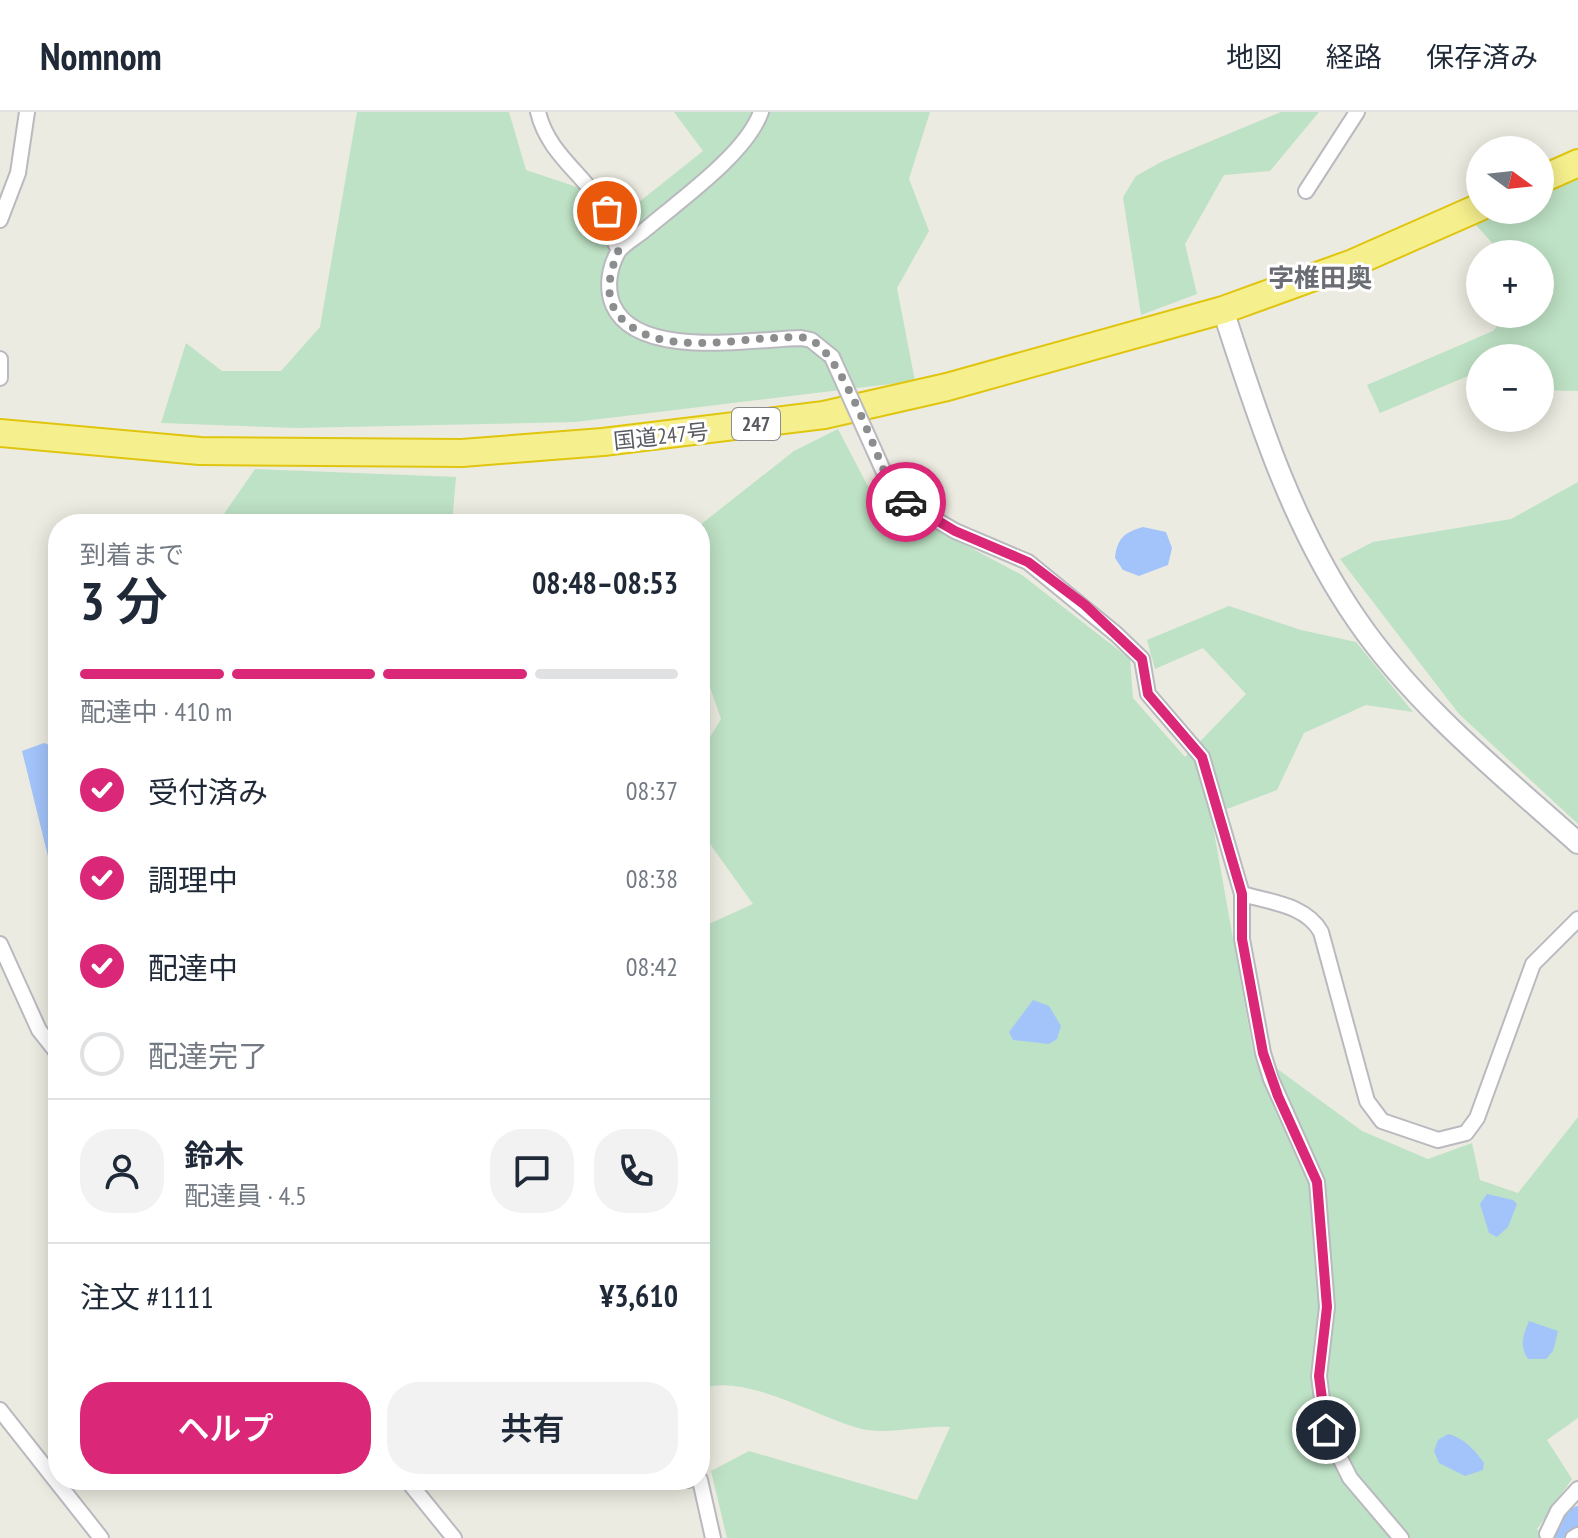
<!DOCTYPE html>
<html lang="ja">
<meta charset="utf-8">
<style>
:root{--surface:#fff;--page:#f2f2f3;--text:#1f2937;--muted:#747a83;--line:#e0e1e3;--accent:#db2777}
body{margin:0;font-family:"PT Sans Narrow","Noto Sans JP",sans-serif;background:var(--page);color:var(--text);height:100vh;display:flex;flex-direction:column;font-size:30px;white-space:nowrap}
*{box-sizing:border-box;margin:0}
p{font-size:26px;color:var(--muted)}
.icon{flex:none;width:44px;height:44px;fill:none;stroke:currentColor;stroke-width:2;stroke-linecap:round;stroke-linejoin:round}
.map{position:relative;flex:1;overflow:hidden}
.details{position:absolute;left:48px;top:402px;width:662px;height:976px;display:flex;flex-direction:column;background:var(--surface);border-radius:32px;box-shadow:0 4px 20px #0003}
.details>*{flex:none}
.needle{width:52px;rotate:105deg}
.buttons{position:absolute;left:1466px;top:24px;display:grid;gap:16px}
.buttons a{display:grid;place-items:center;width:88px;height:88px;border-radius:50%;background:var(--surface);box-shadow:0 4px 20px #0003;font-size:40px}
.pin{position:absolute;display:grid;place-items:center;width:68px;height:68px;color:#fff;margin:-34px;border:4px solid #fff;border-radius:50%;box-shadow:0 2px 8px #0007}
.courier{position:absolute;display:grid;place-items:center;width:80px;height:80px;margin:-40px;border:6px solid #db2777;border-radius:50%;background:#fff;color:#222;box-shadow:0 2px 10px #0007}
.summary em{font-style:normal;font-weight:600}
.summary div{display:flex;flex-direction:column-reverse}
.summary{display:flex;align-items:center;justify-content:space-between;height:136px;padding:0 32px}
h1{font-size:52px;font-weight:600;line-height:60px}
.bar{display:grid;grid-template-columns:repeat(4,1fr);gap:12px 8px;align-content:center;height:96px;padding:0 32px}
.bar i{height:10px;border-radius:6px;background:var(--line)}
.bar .active{background:var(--accent)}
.bar p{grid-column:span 4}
.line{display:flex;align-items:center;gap:20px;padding:0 32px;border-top:2px solid var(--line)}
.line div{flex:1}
.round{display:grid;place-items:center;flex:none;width:84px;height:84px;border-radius:32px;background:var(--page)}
ol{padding:0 32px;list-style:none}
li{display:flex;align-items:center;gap:24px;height:88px}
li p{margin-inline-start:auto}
li .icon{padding:8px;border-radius:50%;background:var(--accent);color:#fff;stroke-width:4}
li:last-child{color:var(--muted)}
li i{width:44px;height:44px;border:4px solid var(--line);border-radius:50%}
.primary-button{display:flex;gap:16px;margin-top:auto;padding:16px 32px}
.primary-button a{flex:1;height:92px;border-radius:32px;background:var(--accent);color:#fff;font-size:32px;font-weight:600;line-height:92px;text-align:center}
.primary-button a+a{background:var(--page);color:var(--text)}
header{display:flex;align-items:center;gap:48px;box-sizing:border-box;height:112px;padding:0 40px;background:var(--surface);border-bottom:2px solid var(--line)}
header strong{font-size:38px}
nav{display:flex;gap:44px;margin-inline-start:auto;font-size:28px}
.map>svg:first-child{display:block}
.green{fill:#bee2c5}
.water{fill:#a3c4fa}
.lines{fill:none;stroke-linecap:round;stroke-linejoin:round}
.canal{stroke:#a3c4fa;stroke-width:18}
.street-casing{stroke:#b9b9bf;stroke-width:18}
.secondary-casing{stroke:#b7b8bf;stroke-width:24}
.highway-casing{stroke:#dfc50d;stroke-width:30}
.street{stroke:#fff;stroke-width:14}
.secondary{stroke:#fff;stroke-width:20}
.highway{stroke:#f6ef8d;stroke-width:26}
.street-bridge-casing{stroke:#b9b9bf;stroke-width:18;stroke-linecap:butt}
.street-bridge{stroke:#fff;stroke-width:14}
.done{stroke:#8c8d8e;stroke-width:8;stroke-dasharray:0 14.4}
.route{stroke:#db2777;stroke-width:10}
.labels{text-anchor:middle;stroke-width:6;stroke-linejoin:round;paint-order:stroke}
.shield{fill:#fff;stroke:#8b8c90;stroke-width:2}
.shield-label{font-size:20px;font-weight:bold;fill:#595b61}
.street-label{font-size:22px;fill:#595b61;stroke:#fff}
.quarter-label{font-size:26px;font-weight:bold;fill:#6a6d73;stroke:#fff}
</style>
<header>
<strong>Nomnom</strong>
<nav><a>地図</a><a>経路</a><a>保存済み</a></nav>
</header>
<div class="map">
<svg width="1578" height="1426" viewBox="0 0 1578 1426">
<rect width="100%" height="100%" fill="#ecebe1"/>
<path class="green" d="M357,0H509L526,58L634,94L703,39L674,0H930L909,67L929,119L897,176L915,269L575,310L296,316L161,311L186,231L222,259H281L320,215Z
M1281,0H1319L1270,59L1224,63L1185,132L1197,182L1141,203L1123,85L1136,64L1163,49Z
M1578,63V279L1540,278V246H1480V259L1380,301L1367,273L1493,219L1507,202H1540V142H1502L1476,113L1506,98H1540V81Z
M838,317L873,384L1022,463L1130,547L1133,586L1185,645L1246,582L1203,536L1155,557L1147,528L1229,494L1301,518L1356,530L1413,600L1366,593L1304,621L1277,678L1211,703L1253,939L1362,1019L1428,1047L1472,1031L1480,1068L1518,1081L1578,1005V1306L1547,1328L1572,1367L1537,1417L1544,1426H727L711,1359L749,1339L917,1388L950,1315C922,1313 885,1324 858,1316C815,1304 743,1260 700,1277V816L753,792L700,718V642L721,607L700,546V413L794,339Z
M255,357L456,365L452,412H217Z
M1578,370V712L1459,602L1340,447L1373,430L1511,407Z"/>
<path class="water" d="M1143,415L1166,420L1172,436L1168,453L1139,464L1123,458L1115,446C1117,426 1125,420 1143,415Z
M44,631L58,636V785L22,639Z
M1033,888L1049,894L1061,914L1057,927L1049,932L1013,928L1009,920Z
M1487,1082L1513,1088L1517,1092L1508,1115L1497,1125L1489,1121L1480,1092Z
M1529,1209L1558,1219L1553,1239L1546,1247H1528C1519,1234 1523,1223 1529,1209Z
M1448,1322C1464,1326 1475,1338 1484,1351L1483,1358L1465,1364L1439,1351L1434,1339L1438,1328Z"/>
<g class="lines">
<path class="canal" d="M1556,1426L1578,1403"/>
<defs>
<path id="street" d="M538,0C548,42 584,62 605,97C613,109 609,125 619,137
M761,0C746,42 680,88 646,117C638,124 623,132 618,140C609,156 606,176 613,193C637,248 752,227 801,226L811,228L832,245
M1306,79L1357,0
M0,108L18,61L27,0
M0,247V266
M874,338L894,383L955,419L1028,450L1116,522L1142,547L1148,582L1202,645L1242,782V827L1263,941L1271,967L1317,1070L1327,1195L1319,1264L1326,1318L1350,1366L1401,1426
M1242,782C1270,790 1306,793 1321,820L1367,989L1382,1009L1438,1028L1466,1021L1477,1006L1533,852L1578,807
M0,832L39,918L58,942
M0,1298L101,1426
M407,1368L454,1426
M678,1368H689
M700,1368L713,1426
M1547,1422L1558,1399L1578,1377
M1573,1426L1578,1423"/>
<path id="secondary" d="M1223,198C1258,306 1292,414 1357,508C1416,594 1501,662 1578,731"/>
<path id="highway" d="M1540,68L1578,51
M0,321L200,339L462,341L603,330L824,303L947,275L1223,198L1353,151L1480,95"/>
</defs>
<use href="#street" class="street-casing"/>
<use href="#secondary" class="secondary-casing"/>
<use href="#highway" class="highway-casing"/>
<use href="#street" class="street"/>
<use href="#secondary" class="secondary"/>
<use href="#highway" class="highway"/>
<defs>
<path id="street-bridge" d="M832,245L874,338"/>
</defs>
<use href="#street-bridge" class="street-bridge-casing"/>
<use href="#street-bridge" class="street-bridge"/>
</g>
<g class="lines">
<path class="done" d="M607,99L612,128L619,137C610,160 602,186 621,206C659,244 725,228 774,226C786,226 801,223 811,228C843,244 878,347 894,383L906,390"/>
<path class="route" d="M906,390L955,419L1028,450L1085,493L1142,547L1148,582L1202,645L1242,782V827L1263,941L1278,984L1317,1070L1327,1195L1319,1264L1326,1318"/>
</g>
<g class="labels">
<rect class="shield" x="732" y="296" width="48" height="32" rx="6"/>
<g class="shield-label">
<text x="756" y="319">247</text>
</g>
<g class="street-label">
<text transform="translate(661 324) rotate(-6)" y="8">国道247号</text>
</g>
<g class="quarter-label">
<text x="1320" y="175">字椎田奥</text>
</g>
</g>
</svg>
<div class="buttons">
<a><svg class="needle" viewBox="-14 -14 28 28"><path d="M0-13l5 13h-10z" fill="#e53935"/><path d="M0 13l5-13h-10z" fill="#747a83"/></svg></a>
<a>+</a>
<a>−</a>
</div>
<div class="pin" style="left:607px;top:99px;background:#ea580c"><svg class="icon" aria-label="bag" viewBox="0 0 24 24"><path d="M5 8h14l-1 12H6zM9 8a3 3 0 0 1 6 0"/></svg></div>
<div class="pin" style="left:1326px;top:1318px;background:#1f2937"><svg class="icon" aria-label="home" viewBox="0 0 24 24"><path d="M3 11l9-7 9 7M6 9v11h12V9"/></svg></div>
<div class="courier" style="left:906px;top:390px"><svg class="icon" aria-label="car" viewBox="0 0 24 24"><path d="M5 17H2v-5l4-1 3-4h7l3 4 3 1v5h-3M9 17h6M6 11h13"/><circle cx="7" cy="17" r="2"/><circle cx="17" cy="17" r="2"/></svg></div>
<section class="details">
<div class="summary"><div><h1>3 分</h1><p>到着まで</p></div><em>08:48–08:53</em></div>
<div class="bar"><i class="active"></i><i class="active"></i><i class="active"></i><i></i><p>配達中 · 410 m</p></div>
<ol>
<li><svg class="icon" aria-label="check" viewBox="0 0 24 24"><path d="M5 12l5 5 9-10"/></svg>受付済み<p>08:37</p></li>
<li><svg class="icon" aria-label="check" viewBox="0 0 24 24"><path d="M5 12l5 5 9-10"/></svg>調理中<p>08:38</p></li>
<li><svg class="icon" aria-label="check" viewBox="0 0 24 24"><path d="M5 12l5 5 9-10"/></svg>配達中<p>08:42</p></li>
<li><i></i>配達完了</li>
</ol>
<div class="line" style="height:144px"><a class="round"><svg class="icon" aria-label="person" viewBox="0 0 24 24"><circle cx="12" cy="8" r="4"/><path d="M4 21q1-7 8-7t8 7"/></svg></a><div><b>鈴木</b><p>配達員 · 4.5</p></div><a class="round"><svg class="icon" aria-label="chat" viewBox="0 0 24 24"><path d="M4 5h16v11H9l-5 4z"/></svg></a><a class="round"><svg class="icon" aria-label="phone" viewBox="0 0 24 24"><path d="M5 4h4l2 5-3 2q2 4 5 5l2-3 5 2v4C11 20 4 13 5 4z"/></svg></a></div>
<div class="line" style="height:104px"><div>注文 #1111</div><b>¥3,610</b></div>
<div class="primary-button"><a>ヘルプ</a><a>共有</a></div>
</section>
</div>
